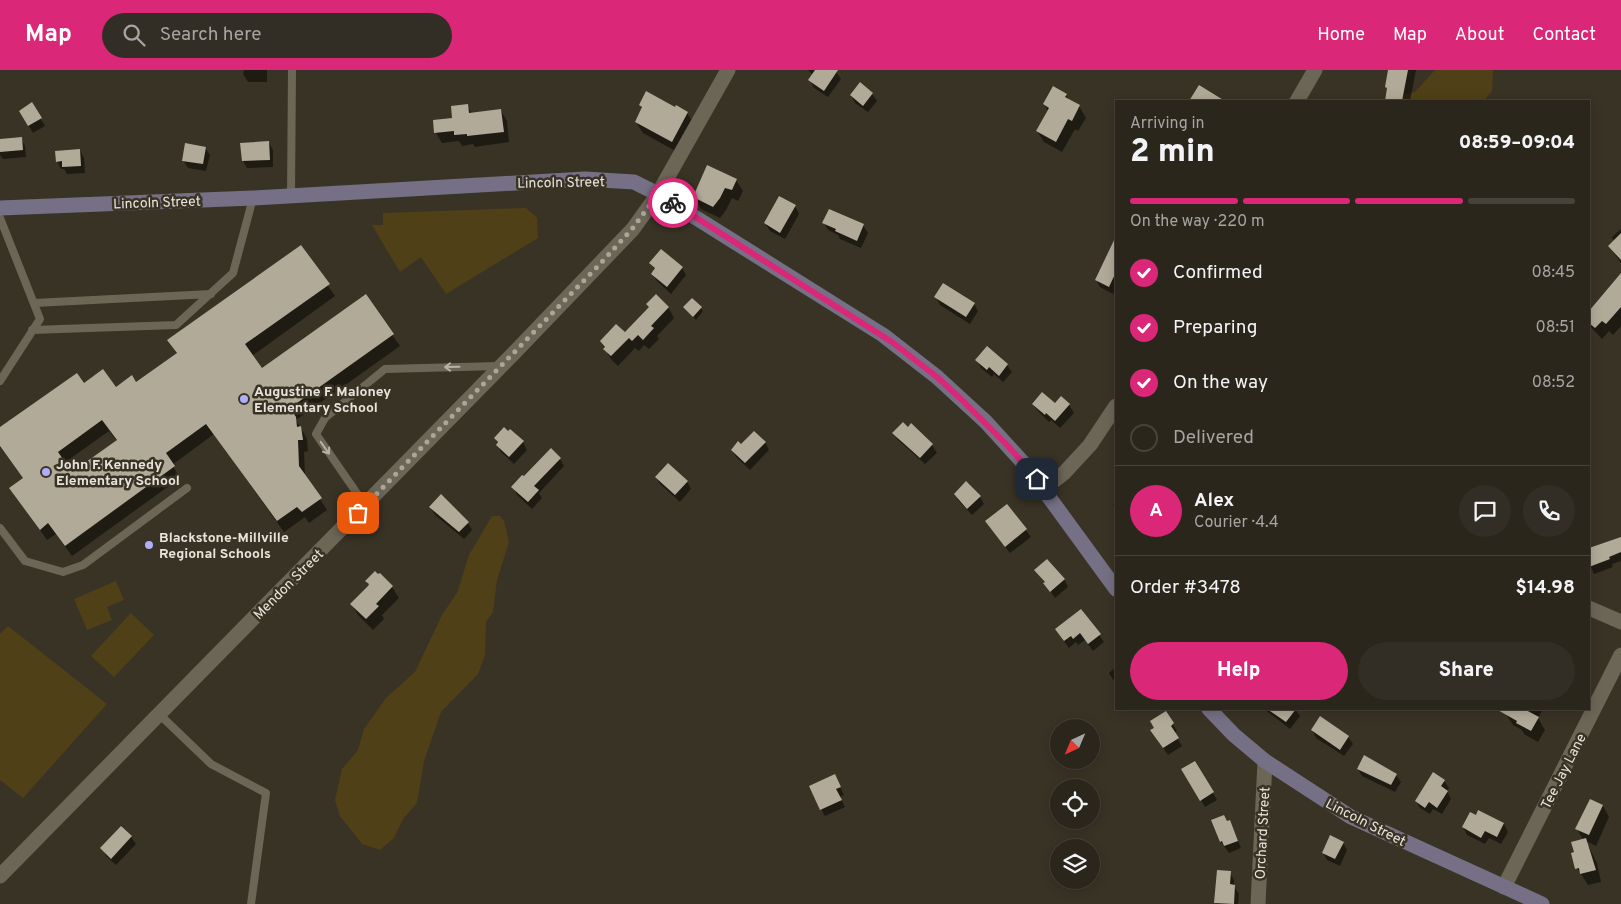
<!DOCTYPE html>
<meta charset="utf-8">
<style>
:root{--surface:#2b261c;--page:#332e25;--text:#f1f3f6;--muted:#a6a5a3;--line:#47433b;--accent:#db2777}
body{margin:0;font-family:Overpass,sans-serif;background:var(--page);color:var(--text);height:100vh;display:flex;flex-direction:column;font-size:19px;white-space:nowrap}
*{box-sizing:border-box;margin:0}
p{font-size:16px;color:var(--muted)}
.icon{flex:none;width:28px;height:28px;fill:none;stroke:currentColor;stroke-width:2;stroke-linecap:round;stroke-linejoin:round}
.map{position:relative;flex:1;overflow:hidden}
.sheet{position:absolute;left:1115px;top:30px;width:475px;height:610px;display:flex;flex-direction:column;background:var(--surface);border-radius:0px;box-shadow:0 2px 12px #0003,0 0 0 1px var(--line)}
.sheet>*{flex:none}
.needle{width:32px;rotate:224deg}
.buttons{position:absolute;left:1050px;top:649px;display:grid;gap:10px}
.buttons a{display:grid;place-items:center;width:50px;height:50px;border-radius:50%;background:var(--surface);box-shadow:0 2px 12px #0003,0 0 0 1px var(--line);font-size:25px}
.pin{position:absolute;display:grid;place-items:center;width:42px;height:42px;color:#fff;margin:-21px;border-radius:10px;box-shadow:0 2px 8px #0006}
.courier{position:absolute;display:grid;place-items:center;width:50px;height:50px;margin:-25px;border:4px solid #db2777;border-radius:50%;background:#fff;color:#222;box-shadow:0 1px 6px #0007}
.summary em{font-style:normal;font-weight:800}
.summary div{display:flex;flex-direction:column-reverse}
.summary{display:flex;align-items:center;justify-content:space-between;height:85px;padding:0 15px}
h1{font-size:32px;font-weight:800;line-height:38px}
.bar{display:grid;grid-template-columns:repeat(4,1fr);gap:8px 5px;align-content:center;height:60px;padding:0 15px}
.bar i{height:6px;border-radius:4px;background:var(--line)}
.bar .current{background:var(--accent)}
.bar p{grid-column:span 4}
.line{display:flex;align-items:center;gap:12px;padding:0 15px;border-top:1px solid var(--line)}
.line div{flex:1}
.round{display:grid;place-items:center;flex:none;width:52px;height:52px;border-radius:26px;background:var(--page)}
ol{padding:0 15px;list-style:none}
li{display:flex;align-items:center;gap:15px;height:55px}
li p{margin-inline-start:auto}
li .icon{padding:5px;border-radius:50%;background:var(--accent);color:#fff;stroke-width:4}
li:last-child{color:var(--muted)}
li i{width:28px;height:28px;border:2px solid var(--line);border-radius:50%}
.primary-button{display:flex;gap:10px;margin-top:auto;padding:10px 15px}
.primary-button a{flex:1;height:58px;border-radius:30px;background:var(--accent);color:#fff;font-size:20px;font-weight:800;line-height:58px;text-align:center}
.primary-button a+a{background:var(--page);color:var(--text)}
header{display:flex;align-items:center;gap:30px;box-sizing:border-box;height:70px;padding:0 25px;background:var(--accent);color:#fff}
header strong{font-size:24px}
nav{display:flex;gap:28px;margin-inline-start:auto;font-size:18px}
.search{width:350px;height:45px;background:var(--page);display:flex;align-items:center;gap:12px;box-sizing:border-box;padding:0 18px;border-radius:28px;color:var(--muted);font-size:19px}
.map>svg:first-child{display:block}
.green{fill:#4f4018}
.shadow{fill:#0007;fill-rule:evenodd}
.building{fill:#b1aa98;fill-rule:evenodd}
.lines{fill:none;stroke-linecap:round;stroke-linejoin:round}
.service{stroke:#6c6656;stroke-width:8}
.minor{stroke:#6c6656;stroke-width:15}
.tertiary{stroke:#6c6656;stroke-width:15}
.secondary{stroke:#767086;stroke-width:15}
.oneway{stroke:#b6b2a6}
.done{stroke:#aba69b;stroke-width:5;stroke-dasharray:0 9}
.route{stroke:#db2777;stroke-width:6}
.poi-dot{fill:#afaefa;stroke:#393325;stroke-width:2}
.labels{text-anchor:middle;stroke-width:5;stroke-linejoin:round;paint-order:stroke}
.street-label{font-size:14px;fill:#e8e4db;stroke:#393325}
.poi-label{font-size:14px;font-weight:bold;fill:#e8e4db;stroke:#393325;text-anchor:start}
</style>
<header>
<strong>Map</strong>
<div class="search"><svg class="icon" aria-label="search" viewBox="0 0 24 24"><circle cx="10" cy="10" r="6"/><path d="M15 15l6 6"/></svg>Search here</div>
<nav><a>Home</a><a>Map</a><a>About</a><a>Contact</a></nav>
</header>
<div class="map">
<svg width="1621" height="834" viewBox="0 0 1621 834">
<rect width="100%" height="100%" fill="#393325"/>
<path class="green" d="M1435,0H1493L1492,21L1484,31H1388L1395,26L1415,22Z
M526,138L537,148L538,168L446,224L421,187L400,202L372,155H383V143Z
M492,446H500L504,451L509,472L497,510L493,542L486,552L485,585L478,604L441,642L424,691L417,733L403,749L394,768L380,780L362,774L340,746L335,730L342,699L358,680L364,659L386,628L415,602L442,545L457,523L469,485Z
M116,511L124,530L107,537L112,550L87,560L74,529Z
M131,543L154,565L114,607L91,586Z
M8,556L107,634L23,728L0,710V564Z"/>
<path class="shadow" d="M244,0H267V12H248L243,4Z
M808,0H835L841,9L828,27L814,18L810,10L813,5Z
M1390,0H1416L1410,31H1386Z
M1053,18L1066,25L1070,32L1079,36L1086,48L1078,61L1075,59L1062,82L1044,72L1037,61L1048,41L1044,34Z
M872,24L877,31L868,42L855,33L851,25Z
M32,34L45,56L33,63L20,41Z
M640,35L675,39L687,43L694,54L679,83L643,63L636,52L643,40Z
M467,36L472,44L501,41L507,51L509,72L475,77L473,74L462,76L459,71L442,73L436,63L454,50Z
M21,68L25,76L26,87L3,89L0,85V70Z
M268,72L273,80V97L247,98L243,91L242,74Z
M205,78L210,85L206,101L188,98L183,90Z
M80,80L84,88L85,103L67,104L64,99H61L57,91Z
M736,110L743,121L738,131L732,128L726,140L720,148L701,139L694,127Z
M795,136L799,144L785,169L770,161L765,153Z
M824,153L863,155L868,163L861,178L840,169L838,165L828,160Z
M1621,159V193L1609,176L1614,171L1612,167Z
M301,177L335,226L252,286L262,300L365,226L400,276L296,350L307,369L308,381L304,382L305,406L327,440L309,453L305,447L284,462L214,364L172,395L180,408L72,486L56,464L47,470L11,418L24,409L0,377V359L84,315L116,319L136,314L177,284L169,270ZM109,361L117,371L72,404L64,393Z
M1112,178L1116,180V218L1113,224L1100,217L1096,210Z
M651,193L682,198L686,205L671,224L657,211L652,204L655,200Z
M1615,213L1621,218V256L1613,265L1609,261L1602,269L1589,255V243Z
M936,227L974,234L978,241L970,254L940,235Z
M692,229L703,241L696,250L684,237Z
M648,235L668,237L674,248L657,266L659,269L649,279L644,275L639,281L635,278L618,296L611,289L601,272L625,264L650,238Z
M977,290L1007,295L1012,302L1003,312L994,304L992,307L981,298Z
M1061,328L1069,335L1074,343L1060,358L1051,350L1049,352L1038,341L1033,334L1055,335Z
M911,355L932,375L937,383L925,394L898,370L894,363L908,358Z
M510,360L523,372L527,380L514,394L501,382L495,368Z
M765,372L769,380L750,400L736,387L732,380L741,376Z
M560,389L564,396L539,423L542,428L532,439L517,425L513,417Z
M656,407L687,411L691,419L680,432L660,414Z
M966,413L980,427L984,434L972,445L959,431L955,424Z
M1116,432V441L1113,435Z
M1007,435L1031,467L1010,483L986,452Z
M430,437L468,453L472,460L464,469L435,445Z
M1619,469L1621,472V491L1612,494L1613,497L1594,504L1589,493V480Z
M1036,500L1064,509L1068,517L1055,528Z
M380,504L392,517L399,528L382,545L384,549L373,560L358,545L352,534L369,516L367,511Z
M1081,540L1104,572L1093,581L1085,570L1078,575L1076,572L1069,578L1061,567Z
M1116,597V614L1109,603Z
M1264,639H1295L1300,646L1290,659Z
M1509,639H1543L1538,648L1545,660L1538,672L1524,664L1522,660L1513,655L1506,644Z
M1165,642L1177,661L1174,663L1182,676L1168,685L1156,668L1155,658Z
M1312,660L1348,667L1353,674L1344,686L1316,668Z
M1365,687L1396,705L1401,712L1395,722L1362,706L1358,699Z
M1194,692L1217,730L1205,737L1183,699Z
M1444,711L1449,718L1447,721L1451,729L1442,744L1433,739L1430,744L1420,738L1416,731Z
M838,713L844,725L840,727L845,737L825,746L821,739Z
M1603,736L1609,747L1596,776L1586,771L1597,793L1601,812L1588,815L1577,798L1583,770L1577,759Z
M1479,741L1504,754L1508,762L1501,774L1489,768L1485,774L1467,765L1463,757L1476,747Z
M1213,750L1227,752L1233,759L1241,778L1229,783L1221,772Z
M121,757L131,767L136,774L116,795L106,786L102,778Z
M1343,773L1347,780L1340,796L1327,790L1323,783Z
M1230,803L1234,810V816L1239,824L1238,834H1216L1215,833Z"/>
<path class="building" d="M815,0H838L824,21L808,10Z
M1388,0H1408L1402,31H1385L1387,18L1385,17Z
M860,12L873,23L863,36L850,25Z
M1199,15L1225,31H1189Z
M1053,16L1067,24L1065,27L1080,35L1072,51L1068,49L1056,72L1036,61L1049,38L1043,34Z
M646,21L675,37L676,35L688,42L672,72L635,52L642,37L639,35Z
M32,32L42,48L28,56L19,41Z
M468,34L469,43L501,39L504,62L467,66V64L454,65V61L434,63L433,50L452,48L451,36Z
M22,67L23,80L0,82V69Z
M269,71L270,90L242,91L240,73Z
M185,73L206,77L203,94L182,91Z
M80,79L81,96L62,97V91L56,92L55,81Z
M707,95L737,109L732,120L725,118L720,128L713,137L693,127Z
M779,126L796,135L780,163L764,153Z
M829,139L864,154L857,171L835,161L836,159L822,153Z
M1621,163V190L1608,176Z
M1116,166V202L1109,217L1095,210Z
M301,175L330,214L245,274L262,298L366,224L394,264L290,338L296,347L297,357L301,356L303,370H298L299,396L322,428L302,442L297,437L277,451L206,354L166,383L175,396L65,476L48,453L40,460L9,418L23,408L0,376V357L77,303L84,313L103,299L116,317L132,305L136,312L177,283L167,270ZM102,350L117,370L72,402L58,382Z
M661,179L683,197L667,217L651,204L655,198L649,193Z
M1621,203V237L1606,254L1602,251L1595,258L1589,253V241Z
M943,213L975,233L966,247L934,227Z
M656,224L669,237L651,256L654,258L643,270L638,265L632,271L629,268L611,286L603,279L605,277L600,271L616,254L625,262L649,237L646,234Z
M692,228L702,237L693,247L683,237Z
M987,276L1008,294L999,306L989,297L987,300L975,290Z
M1042,322L1055,333L1061,326L1070,334L1055,351L1046,343L1045,345L1032,334Z
M903,352L908,357L911,353L933,374L920,388L892,363Z
M504,357L508,361L510,359L524,371L509,387L496,375L498,372L494,368Z
M754,361L766,372L745,393L731,380L738,371L741,374Z
M551,378L561,388L534,416L539,420L528,432L511,417L522,405L524,406Z
M668,393L688,411L675,425L655,407Z
M966,411L981,426L967,439L954,424Z
M441,424L469,452L459,462L429,437Z
M1007,434L1027,459L1005,477L985,451Z
M1621,467V482L1609,487L1610,489L1589,497V478Z
M1047,489L1065,509L1050,522L1043,513L1045,512L1034,500Z
M375,501L378,504L380,503L393,516L376,534L379,536L366,549L350,534L368,516L369,514L365,511Z
M1081,539L1101,564L1088,574L1080,563L1073,569L1071,566L1064,571L1055,559Z
M1267,639H1296L1286,652Z
M1496,639H1524L1539,647L1531,661L1516,653L1517,651Z
M1166,641L1174,653L1171,656L1179,668L1163,678L1150,660L1154,658L1150,651Z
M1320,646L1349,666L1340,680L1311,660Z
M1364,685L1397,704L1391,715L1357,699Z
M1195,691L1214,722L1200,731L1181,699Z
M1433,702L1445,710L1441,716L1448,721L1437,738L1429,732L1425,738L1415,731Z
M835,704L841,717L836,719L842,730L820,740L809,716Z
M1590,729L1603,735L1589,765L1575,759Z
M1478,740L1504,753L1497,767L1485,761L1481,768L1462,757L1470,742L1476,745Z
M1224,745L1227,751L1230,750L1238,771L1224,776L1222,771L1220,772L1211,750Z
M121,756L132,766L111,789L100,778Z
M1330,765L1344,772L1335,789L1322,783Z
M1586,768L1596,800L1580,804L1579,798L1575,799L1571,783L1574,782L1571,772Z
M1217,800L1231,801L1230,814L1235,815L1234,834L1214,833Z"/>
<g class="lines">
<path class="service" d="M291,125L292,0
M0,148L40,249L0,311
M34,233L211,224
M32,260L176,255L233,203L253,128
M365,435L316,364L325,348L385,299L499,296
M0,458L25,491L63,502L83,495L187,418
M159,644L211,694L266,723L251,834"/>
<path class="minor" d="M1297,31L1315,0
M1044,419L1064,403L1090,375L1116,336
M1589,538L1621,552
M1504,817L1621,585
M1258,834L1265,691"/>
<path class="tertiary" d="M0,806L514,283L633,159L658,124L728,0"/>
<path class="secondary" d="M0,138L253,128L585,109L634,112L658,124L883,265L937,307L986,352L1027,397L1116,519
M1209,639L1234,665L1265,691L1351,747L1542,834"/>
</g>
<defs><path id="oneway-shaft" d="M-6 0H5M1.5-3L5.5 0L1.5 3" fill="none" stroke-width="1.6" stroke-linecap="round" stroke-linejoin="round" transform="scale(1.25)"/></defs>
<g class="oneway">
<use href="#oneway-shaft" transform="translate(452 297) rotate(179)"/>
<use href="#oneway-shaft" transform="translate(325 378) rotate(55)"/>
</g>
<g class="lines">
<path class="done" d="M358,443L600,194L632,159L658,124L673,133"/>
<path class="route" d="M673,133L892,272L937,307L962,330L1008,376L1037,409"/>
</g>
<g class="poi-dot">
<circle cx="244" cy="329" r="5"/>
<circle cx="46" cy="402" r="5"/>
<circle cx="149" cy="475" r="5"/>
</g>
<g class="labels">
<g class="street-label">
<text transform="translate(561 112) rotate(-1)" y="5">Lincoln Street</text>
<text transform="translate(157 132) rotate(-2)" y="5">Lincoln Street</text>
<text transform="translate(288 514) rotate(-45)" y="5">Mendon Street</text>
<text transform="translate(1563 701) rotate(-63)" y="5">Tee Jay Lane</text>
<text transform="translate(1366 752) rotate(27)" y="5">Lincoln Street</text>
<text transform="translate(1262 763) rotate(-87)" y="5">Orchard Street</text>
</g>
<g class="poi-label">
<text x="254" y="326">Augustine F. Maloney<tspan x="254" dy="16">Elementary School</tspan></text>
<text x="56" y="399">John F. Kennedy<tspan x="56" dy="16">Elementary School</tspan></text>
<text x="159" y="472">Blackstone-Millville<tspan x="159" dy="16">Regional Schools</tspan></text>
</g>
</g>
</svg>
<div class="buttons">
<a><svg class="needle" viewBox="-14 -14 28 28"><path d="M0-13l5 13h-10z" fill="#e53935"/><path d="M0 13l5-13h-10z" fill="#a6a5a3"/></svg></a>
<a><svg class="icon" aria-label="locate" viewBox="0 0 24 24"><circle cx="12" cy="12" r="6"/><path d="M12 2v4M12 18v4M2 12h4M18 12h4"/></svg></a>
<a><svg class="icon" aria-label="layers" viewBox="0 0 24 24"><path d="M12 4l9 5-9 5-9-5zM3 14l9 5 9-5"/></svg></a>
</div>
<div class="pin" style="left:358px;top:443px;background:#ea580c"><svg class="icon" aria-label="bag" viewBox="0 0 24 24"><path d="M5 8h14l-1 12H6zM9 8a3 3 0 0 1 6 0"/></svg></div>
<div class="pin" style="left:1037px;top:409px;background:#1f2937"><svg class="icon" aria-label="home" viewBox="0 0 24 24"><path d="M3 11l9-7 9 7M6 9v11h12V9"/></svg></div>
<div class="courier" style="left:673px;top:133px"><svg class="icon" aria-label="bike" viewBox="0 0 24 24"><circle cx="6" cy="16" r="4"/><circle cx="18" cy="16" r="4"/><path d="M6 16l4-8h5l3 8M10 8l3 8H6M13 5h3"/></svg></div>
<section class="sheet">
<div class="summary"><div><h1>2 min</h1><p>Arriving in</p></div><em>08:59–09:04</em></div>
<div class="bar"><i class="current"></i><i class="current"></i><i class="current"></i><i></i><p>On the way · 220 m</p></div>
<ol>
<li><svg class="icon" aria-label="check" viewBox="0 0 24 24"><path d="M5 12l5 5 9-10"/></svg>Confirmed<p>08:45</p></li>
<li><svg class="icon" aria-label="check" viewBox="0 0 24 24"><path d="M5 12l5 5 9-10"/></svg>Preparing<p>08:51</p></li>
<li><svg class="icon" aria-label="check" viewBox="0 0 24 24"><path d="M5 12l5 5 9-10"/></svg>On the way<p>08:52</p></li>
<li><i></i>Delivered</li>
</ol>
<div class="line" style="height:90px"><b class="round" style="background:var(--accent);color:#fff">A</b><div><b>Alex</b><p>Courier · 4.4</p></div><a class="round"><svg class="icon" aria-label="chat" viewBox="0 0 24 24"><path d="M4 5h16v11H9l-5 4z"/></svg></a><a class="round"><svg class="icon" aria-label="phone" viewBox="0 0 24 24"><path d="M5 4h4l2 5-3 2q2 4 5 5l2-3 5 2v4C11 20 4 13 5 4z"/></svg></a></div>
<div class="line" style="height:65px"><div>Order #3478</div><b>$14.98</b></div>
<div class="primary-button"><a>Help</a><a>Share</a></div>
</section>
</div>
